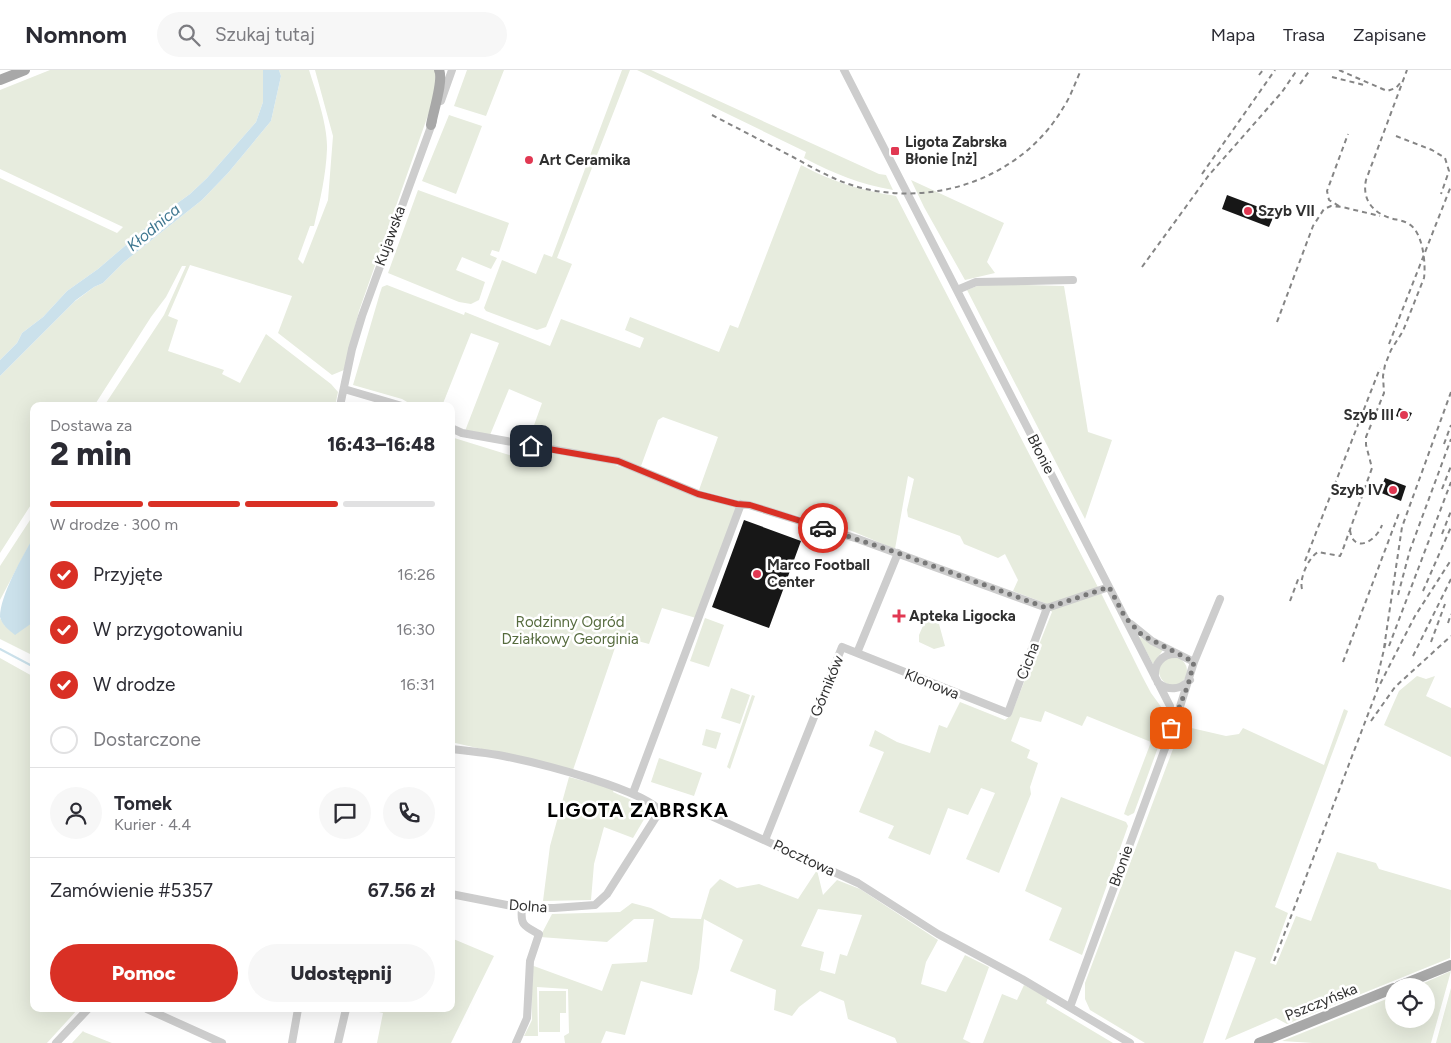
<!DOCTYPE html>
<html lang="pl">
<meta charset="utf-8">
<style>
:root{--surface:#fff;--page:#f7f7f7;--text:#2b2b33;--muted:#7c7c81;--line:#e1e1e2;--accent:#d93025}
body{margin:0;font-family:Figtree,sans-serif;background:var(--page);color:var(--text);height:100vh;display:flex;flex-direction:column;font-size:19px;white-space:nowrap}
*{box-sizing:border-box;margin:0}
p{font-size:16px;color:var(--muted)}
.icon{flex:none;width:28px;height:28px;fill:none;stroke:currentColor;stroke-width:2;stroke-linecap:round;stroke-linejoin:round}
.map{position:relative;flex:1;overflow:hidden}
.side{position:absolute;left:30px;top:332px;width:425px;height:610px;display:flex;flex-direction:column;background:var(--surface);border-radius:10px;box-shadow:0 5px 20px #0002}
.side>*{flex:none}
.controls{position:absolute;left:1385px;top:908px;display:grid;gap:10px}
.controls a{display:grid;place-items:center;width:50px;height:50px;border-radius:50%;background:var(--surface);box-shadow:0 5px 20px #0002;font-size:25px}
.pin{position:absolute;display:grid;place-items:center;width:42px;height:42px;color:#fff;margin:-21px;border-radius:10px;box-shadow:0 2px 8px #0006}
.courier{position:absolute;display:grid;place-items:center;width:50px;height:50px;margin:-25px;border:4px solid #d93025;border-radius:50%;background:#fff;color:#222;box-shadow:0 1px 6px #0007}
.summary em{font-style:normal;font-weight:800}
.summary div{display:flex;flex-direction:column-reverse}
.summary{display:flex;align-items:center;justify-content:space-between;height:85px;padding:0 20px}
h1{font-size:32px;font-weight:800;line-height:38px}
.bar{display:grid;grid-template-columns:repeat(4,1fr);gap:8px 5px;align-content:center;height:60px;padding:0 20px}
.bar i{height:6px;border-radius:4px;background:var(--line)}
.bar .active{background:var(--accent)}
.bar p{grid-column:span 4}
.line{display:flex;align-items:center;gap:12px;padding:0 20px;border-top:1px solid var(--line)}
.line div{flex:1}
.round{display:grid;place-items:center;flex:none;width:52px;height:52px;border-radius:26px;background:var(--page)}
ol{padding:0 20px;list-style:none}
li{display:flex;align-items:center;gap:15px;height:55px}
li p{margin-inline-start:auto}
li .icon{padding:5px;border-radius:50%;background:var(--accent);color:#fff;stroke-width:4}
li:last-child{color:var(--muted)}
li i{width:28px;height:28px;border:2px solid var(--line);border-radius:50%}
.button{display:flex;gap:10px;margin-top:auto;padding:10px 20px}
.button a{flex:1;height:58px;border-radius:30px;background:var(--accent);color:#fff;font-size:20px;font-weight:800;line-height:58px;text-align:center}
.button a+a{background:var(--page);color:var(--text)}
header{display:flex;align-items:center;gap:30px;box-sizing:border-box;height:70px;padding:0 25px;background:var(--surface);border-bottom:1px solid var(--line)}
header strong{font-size:24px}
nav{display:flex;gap:28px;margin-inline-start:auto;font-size:18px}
.search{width:350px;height:45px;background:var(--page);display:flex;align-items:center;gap:12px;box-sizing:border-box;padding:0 18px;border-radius:28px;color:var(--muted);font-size:19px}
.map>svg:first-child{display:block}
.green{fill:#e7ecde;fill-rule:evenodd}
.water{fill:#cbe1eb}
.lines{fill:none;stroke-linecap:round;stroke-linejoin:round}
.stream{stroke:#cbe1eb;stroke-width:2}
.building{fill:#171717}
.minor{stroke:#cdcdcd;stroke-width:8}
.major{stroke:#a8a8a8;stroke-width:10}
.rail{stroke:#858585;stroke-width:2;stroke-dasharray:5 4;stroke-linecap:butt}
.done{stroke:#787878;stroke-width:5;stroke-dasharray:0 9}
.route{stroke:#d93025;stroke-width:6}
.poi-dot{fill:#e13852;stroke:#fff;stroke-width:2}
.labels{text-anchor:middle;stroke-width:5;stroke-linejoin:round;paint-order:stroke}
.poi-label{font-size:15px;font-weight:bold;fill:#303030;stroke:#fff;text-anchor:start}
.street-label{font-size:15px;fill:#303030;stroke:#fff}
.park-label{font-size:15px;fill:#566b3e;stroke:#fff}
.water-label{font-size:16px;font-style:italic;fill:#3f7790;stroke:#fff}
.district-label{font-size:20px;font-weight:bold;letter-spacing:1px;fill:#000;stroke:#fff}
</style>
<header>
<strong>Nomnom</strong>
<div class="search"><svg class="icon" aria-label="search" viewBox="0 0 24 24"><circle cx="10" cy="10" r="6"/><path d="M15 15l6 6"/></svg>Szukaj tutaj</div>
<nav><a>Mapa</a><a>Trasa</a><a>Zapisane</a></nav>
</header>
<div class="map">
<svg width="1451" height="973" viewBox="0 0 1451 973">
<rect width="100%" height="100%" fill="#fff"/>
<path class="green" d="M50,0H263V32L256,52L207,108L190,124L161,145L98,199L67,221L43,247L22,263L17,273L0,290V108L117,163L123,157L0,99V20Z
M279,0H309C316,22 328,56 327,79C326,105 320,131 314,156H310L298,189L303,194L328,130L333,66L315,0H437L440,11L359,241L344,300L332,305L278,263L292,226L190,195L168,246L178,250L168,281L224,300L222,304L240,313L266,264L331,314L338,322L335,336H144L128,333L104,336L164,245L186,196H182L166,227L151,247L94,336H34V430L0,483V306L74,232L94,217L103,213L124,192L202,130L228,103L271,51L281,6Z
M467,0H504L486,46L454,36Z
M622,0H630L557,188L572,194L546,257L537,260L486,241L484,238L502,190L536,204L544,184L552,187Z
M637,0H651L879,104L886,105L893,120C859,114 835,104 804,88L806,82Z
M449,45L482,56L456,124L422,111Z
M801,95C833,112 860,120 896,126L1102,525L1142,606L1151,623L1162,638L1164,650L1162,656L1164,661L1134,743L1128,746L1124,744L1126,738L1151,672L1087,646L1082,656L1045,641L1041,652L1020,647L1011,671L1030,680L1027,688L1038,693L1030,717L1031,724L999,803L966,789L995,723L981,718L968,745L948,738L930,785L888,768L894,756L859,742L884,682L869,676L875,660L897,672L930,683L939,655L947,658L960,632L1005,650L1011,645L1052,542L1045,533L1013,521L1018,510L1005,484L998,488L964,474L960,466L908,447L907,440L914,409L908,406L895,479L823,449L814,450L699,420L718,367L663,347L658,350L641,396L614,386L528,372L542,333L509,319L490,365L465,361L499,273L471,263L442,336H414L402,329L353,315L380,223L382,217L387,215L464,245L465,242L550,276L561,249L640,278L644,268L625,260L630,247L719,282L730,255L738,258Z
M911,110L1004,153L987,192L995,203L965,210L924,137Z
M418,120L509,153L499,182L492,180L490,185L497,188L491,199L462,187L456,200L485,212L479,230L471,234L459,232L388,203Z
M982,214L1064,216L1088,362L1112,370L1085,449L967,220Z
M451,367L532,392L535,396L539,382C564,384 589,387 612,394C654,407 693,427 737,437L696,548L662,538L649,574L619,566L573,700L451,672Z
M34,444V466L0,530V496Z
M0,548L5,556L32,553L34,586L0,569Z
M705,548L724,555L709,597L690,591Z
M926,549L939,554L945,576L934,579L919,572V565Z
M1138,566L1163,580L1153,594Z
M1159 601a14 14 0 1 1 28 0a14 14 0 1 1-28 0Z
M0,588L34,607V939H78L47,973H0Z
M1417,606L1426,609L1435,606L1426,626L1451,638V687L1384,655L1399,621Z
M731,618L750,625L740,654L721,648Z
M752,625L755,626L730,699L727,697Z
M1344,639L1348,641L1275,837L1288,843L1270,893L1276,895L1296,846L1311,851L1337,782L1376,793L1379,799L1451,820L1450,888L1287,954L1276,948L1225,970L1256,888L1235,881L1203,973H1145L1090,940L1085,929V913L1179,663L1187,657L1226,666L1239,664L1243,658L1324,695Z
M706,659L721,663L716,679L702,675Z
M659,688L702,703L694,726L651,712Z
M569,707L614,719L613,722C626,728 641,731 646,746L633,768L604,757L594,794L591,830L543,831L550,776Z
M1061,727L1126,752L1128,756L1082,885L1049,870L1062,838L1025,821Z
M817,800L823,825L837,810L860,819L938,870L926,892L921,914L946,922L965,885L989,897L963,969L971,973H897L895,968L848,949L844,931L820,921L799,937L792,946L774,940L776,920L730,901L743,870L704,849L699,898L692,925L641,911L625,965L606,961L601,973H565L564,966L569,963L568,919L537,917L538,966H524L532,950L531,895L602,921L612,894L647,892L654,849H634L607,872L540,867L552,844L620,842L632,833L651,838L671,848L701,849L710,819L720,809L737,818L759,814L798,829ZM818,839L862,845L847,886L840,884L835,904L820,900L824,882L801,876Z
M451,868L494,886L451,973H377L383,943L367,939H451Z
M1451,901L1431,973H1313L1282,971L1394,926V949H1426V916H1417Z
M1024,915L1048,928L1046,933L1113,973H983L1002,924L1017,930Z
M1451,918V973H1436Z
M539,921H566V943H560V962H539Z
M83,961L84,962L112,973H72Z"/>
<path class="water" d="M263,0H279L281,6L271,51L228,103L202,130L124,192L103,213L94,217L76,230L0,306V290L17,273L22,263L43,247L67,221L98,199L161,145L190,124L207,108L256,52L263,32Z
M34,466V555L32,553L15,565C9,560 2,555 0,547C0,525 23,486 34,466Z"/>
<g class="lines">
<path class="stream" d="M0,579L34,597"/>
</g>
<path class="building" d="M1227,125L1275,143L1269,157L1222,139Z
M1399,338L1412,343L1408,351L1396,346Z
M1385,408L1406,416L1401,431L1379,422Z
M744,450L801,471L769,558L712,537Z"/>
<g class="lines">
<path class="minor" d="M844,0L1170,636L1172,656
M441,31L452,0
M957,220L976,212L1073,210
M344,319L402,336
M340,336L352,279L362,246L433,51
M451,358L462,363L618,391L698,424L737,434L749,435L858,469L1047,538L1109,517
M1131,554L1152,571L1194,592
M857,583L1008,643L1047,538
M1155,607C1154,594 1162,584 1175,584
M1158,613C1169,621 1180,620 1190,610
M451,679C470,681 490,683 508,687C538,693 647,720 662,743
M633,723L741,434
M765,770L842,577L857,583L898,483
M451,824L522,838H554L595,835L607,824L656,747C673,735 688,737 707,744L858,813L938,864L1022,909L1130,973
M1070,937L1178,643L1194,592L1220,529
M147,939L222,973
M56,973L88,939
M292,973L298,939
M338,973L346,939
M516,973L527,948L530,891L539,864C524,856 520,855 522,838"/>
<path class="major" d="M0,10L25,0
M431,55C433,42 444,10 439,0
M1399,916L1451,895
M1259,973L1394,918"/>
<path class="rail" d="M1339,0L1387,21L1396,18L1401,12
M1259,5L1263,0
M1332,7L1364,15
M1300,14L1310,0
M712,45C739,59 766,73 793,87C815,99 837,112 862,118C938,137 1023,106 1063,38C1071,26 1075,13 1081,0
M1396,66L1432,80L1445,88L1449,101L1441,124
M1202,104L1275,0
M1339,136L1329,130L1327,121L1348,64
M1142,197L1209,105L1282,22L1297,0
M1277,252L1313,156L1324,139L1331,136L1342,137L1380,146
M1389,274L1451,116
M1444,374L1451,355
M1442,419L1451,396
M1350,460C1353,484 1376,472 1382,455
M1442,464L1451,441
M1305,491L1380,298
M1302,519C1299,508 1309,487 1318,482L1340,486L1342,482L1372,398L1366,375V367L1384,323L1383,306L1385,295L1391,280L1403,261L1424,208C1426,194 1423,162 1409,154C1403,150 1396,150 1390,148C1372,142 1362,129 1366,110L1407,0
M1423,521L1451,457
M1398,525L1410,480L1451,369
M1290,531L1299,507
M1448,553L1451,544
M1431,572L1445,534
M1389,576L1451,412
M1384,578L1402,457L1451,322
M1413,586L1451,509
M1343,592L1399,443
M1376,613L1386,571
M1371,651L1395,617L1451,566
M1274,891L1378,618L1415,546L1451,490"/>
</g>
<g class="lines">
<path class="done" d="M823,458L898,483L1047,538L1109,517L1125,547L1142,565L1194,592L1188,615L1171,658"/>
<path class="route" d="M531,376L618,391L698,424L737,434L750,435L823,458"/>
</g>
<g class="poi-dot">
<rect x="890" y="76" width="10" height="10" rx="2.5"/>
<circle cx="529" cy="90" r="5"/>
<circle cx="1248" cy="141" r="5"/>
<circle cx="1404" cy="345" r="5"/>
<circle cx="1393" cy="420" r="5"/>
<circle cx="757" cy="504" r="5"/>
<path d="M896.5 538.5h5v5h5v5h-5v5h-5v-5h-5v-5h5z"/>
</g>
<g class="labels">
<g class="poi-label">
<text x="905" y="77">Ligota Zabrska<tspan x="905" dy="17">Błonie [nż]</tspan></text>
<text x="539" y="95">Art Ceramika</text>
<text x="1258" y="146">Szyb VII</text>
<text x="1394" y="350" text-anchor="end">Szyb III</text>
<text x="1383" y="425" text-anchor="end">Szyb IV</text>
<text x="767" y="500">Marco Football<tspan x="767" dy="17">Center</tspan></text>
<text x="909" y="551">Apteka Ligocka</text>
</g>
<g class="street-label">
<text transform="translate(390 166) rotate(-70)" y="5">Kujawska</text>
<text transform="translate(1041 384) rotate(63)" y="5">Błonie</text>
<text transform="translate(1028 591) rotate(-69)" y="5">Cicha</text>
<text transform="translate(932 614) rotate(22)" y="5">Klonowa</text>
<text transform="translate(827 616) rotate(-68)" y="5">Górników</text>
<text transform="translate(804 788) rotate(25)" y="5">Pocztowa</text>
<text transform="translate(1121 796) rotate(-70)" y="5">Błonie</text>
<text transform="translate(528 836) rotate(4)" y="5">Dolna</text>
<text transform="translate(1321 932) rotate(-22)" y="5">Pszczyńska</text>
</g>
<g class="park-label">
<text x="570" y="557">Rodzinny Ogród<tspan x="570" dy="17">Działkowy Georginia</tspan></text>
</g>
<g class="water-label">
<text transform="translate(153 157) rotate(-40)" y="6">Kłodnica</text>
</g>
<g class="district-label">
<text x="638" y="747">LIGOTA ZABRSKA</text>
</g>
</g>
</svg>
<div class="controls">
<a><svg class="icon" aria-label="locate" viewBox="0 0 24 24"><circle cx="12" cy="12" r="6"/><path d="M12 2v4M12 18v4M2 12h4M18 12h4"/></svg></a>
</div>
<div class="pin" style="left:1171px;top:658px;background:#ea580c"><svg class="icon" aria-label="bag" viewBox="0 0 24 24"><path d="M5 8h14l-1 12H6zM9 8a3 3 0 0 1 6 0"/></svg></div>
<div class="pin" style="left:531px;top:376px;background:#1f2937"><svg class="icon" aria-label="home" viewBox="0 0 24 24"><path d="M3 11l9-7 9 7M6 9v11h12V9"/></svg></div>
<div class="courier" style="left:823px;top:458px"><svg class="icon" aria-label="car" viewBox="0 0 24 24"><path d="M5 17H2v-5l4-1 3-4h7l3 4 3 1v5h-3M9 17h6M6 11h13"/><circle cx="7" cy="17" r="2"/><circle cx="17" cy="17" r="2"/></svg></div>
<section class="side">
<div class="summary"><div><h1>2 min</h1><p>Dostawa za</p></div><em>16:43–16:48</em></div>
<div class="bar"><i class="active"></i><i class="active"></i><i class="active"></i><i></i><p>W drodze · 300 m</p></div>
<ol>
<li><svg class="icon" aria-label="check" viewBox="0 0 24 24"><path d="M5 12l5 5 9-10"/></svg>Przyjęte<p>16:26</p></li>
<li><svg class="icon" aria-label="check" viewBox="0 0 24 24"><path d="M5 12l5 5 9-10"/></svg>W przygotowaniu<p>16:30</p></li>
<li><svg class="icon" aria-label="check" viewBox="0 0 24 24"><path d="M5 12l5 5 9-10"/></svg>W drodze<p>16:31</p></li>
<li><i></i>Dostarczone</li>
</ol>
<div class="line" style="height:90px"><a class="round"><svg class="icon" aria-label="person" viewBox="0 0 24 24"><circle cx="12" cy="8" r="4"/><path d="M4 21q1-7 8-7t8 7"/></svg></a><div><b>Tomek</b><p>Kurier · 4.4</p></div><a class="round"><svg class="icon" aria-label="chat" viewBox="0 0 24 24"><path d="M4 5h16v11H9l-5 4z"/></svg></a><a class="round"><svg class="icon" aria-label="phone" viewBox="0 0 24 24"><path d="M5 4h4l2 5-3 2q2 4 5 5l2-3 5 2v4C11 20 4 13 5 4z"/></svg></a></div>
<div class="line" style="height:65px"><div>Zamówienie #5357</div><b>67.56 zł</b></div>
<div class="button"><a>Pomoc</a><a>Udostępnij</a></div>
</section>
</div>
